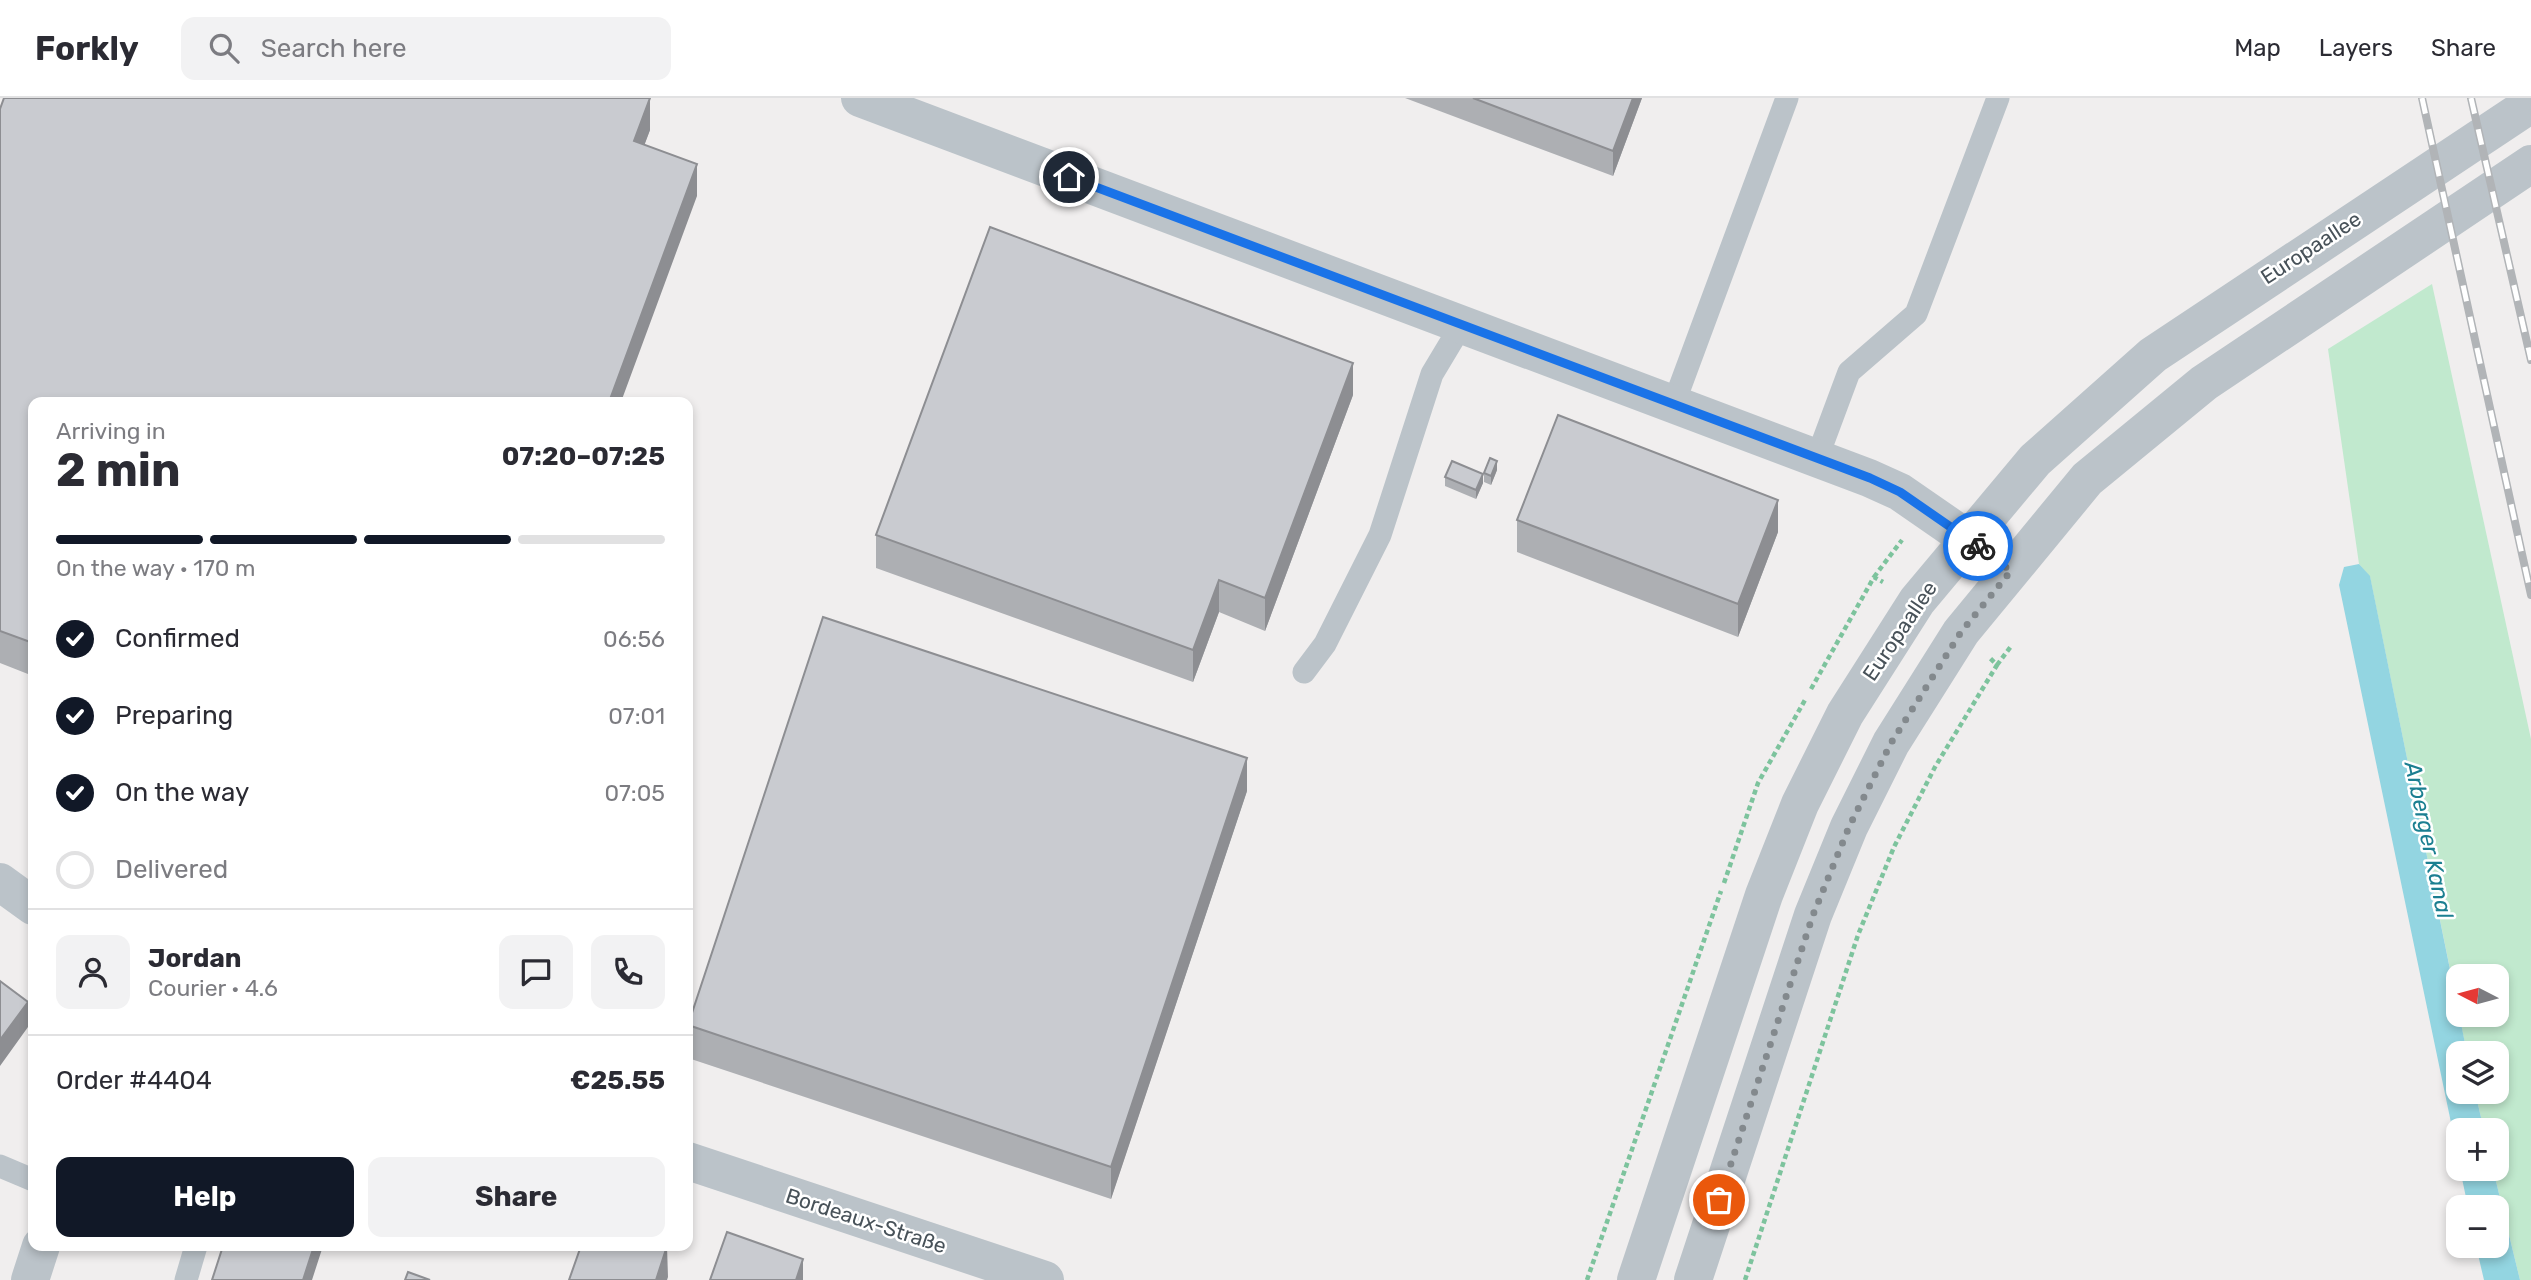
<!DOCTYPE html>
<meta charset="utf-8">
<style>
:root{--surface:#fff;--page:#f2f2f3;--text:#2b2b33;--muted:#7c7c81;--line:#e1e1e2;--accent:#111827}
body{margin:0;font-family:Rubik,sans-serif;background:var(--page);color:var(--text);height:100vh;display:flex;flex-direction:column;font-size:26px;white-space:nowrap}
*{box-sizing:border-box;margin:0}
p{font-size:23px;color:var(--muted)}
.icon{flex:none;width:38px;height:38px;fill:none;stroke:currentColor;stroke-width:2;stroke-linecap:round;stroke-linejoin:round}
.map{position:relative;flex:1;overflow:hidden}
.panel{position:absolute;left:28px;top:299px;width:665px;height:854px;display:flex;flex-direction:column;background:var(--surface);border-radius:14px;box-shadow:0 4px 10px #0003}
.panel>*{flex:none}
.needle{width:46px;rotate:276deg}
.fabs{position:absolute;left:2446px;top:866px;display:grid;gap:14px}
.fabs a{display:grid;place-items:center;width:63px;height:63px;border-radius:14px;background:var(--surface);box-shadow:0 4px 10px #0003;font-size:35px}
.pin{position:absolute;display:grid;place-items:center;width:60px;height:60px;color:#fff;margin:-30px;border:4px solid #fff;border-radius:50%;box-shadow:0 2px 7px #0007}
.courier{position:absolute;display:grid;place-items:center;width:70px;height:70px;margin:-35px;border:5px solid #1a73e8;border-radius:50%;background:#fff;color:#222;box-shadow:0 2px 9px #0007}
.summary em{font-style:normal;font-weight:700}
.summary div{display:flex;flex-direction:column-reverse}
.summary{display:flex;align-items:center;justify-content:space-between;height:119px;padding:0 28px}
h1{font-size:46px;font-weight:700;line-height:52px}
.bar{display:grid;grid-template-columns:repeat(4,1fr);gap:10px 7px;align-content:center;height:84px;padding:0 28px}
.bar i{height:9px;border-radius:5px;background:var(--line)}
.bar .current{background:var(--accent)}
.bar p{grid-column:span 4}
.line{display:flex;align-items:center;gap:18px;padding:0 28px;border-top:2px solid var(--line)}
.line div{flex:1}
.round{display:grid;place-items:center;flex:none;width:74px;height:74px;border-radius:14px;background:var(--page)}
ol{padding:0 28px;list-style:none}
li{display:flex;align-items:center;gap:21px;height:77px}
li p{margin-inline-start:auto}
li .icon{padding:7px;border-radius:50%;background:var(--accent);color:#fff;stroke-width:4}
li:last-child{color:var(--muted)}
li i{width:38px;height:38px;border:4px solid var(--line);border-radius:50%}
.button{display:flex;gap:14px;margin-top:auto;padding:14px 28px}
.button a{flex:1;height:80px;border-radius:14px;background:var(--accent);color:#fff;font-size:28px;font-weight:700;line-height:80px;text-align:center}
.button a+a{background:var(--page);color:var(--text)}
header{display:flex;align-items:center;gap:42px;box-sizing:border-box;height:98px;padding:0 35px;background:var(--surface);border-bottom:2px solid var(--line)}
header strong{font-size:33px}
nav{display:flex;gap:38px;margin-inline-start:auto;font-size:24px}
.search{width:490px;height:63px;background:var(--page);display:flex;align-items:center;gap:18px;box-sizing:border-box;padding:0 24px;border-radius:14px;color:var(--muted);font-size:26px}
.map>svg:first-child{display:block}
.green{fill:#c1e9ce}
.water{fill:#93d5e1}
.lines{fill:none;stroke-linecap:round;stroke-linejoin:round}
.path{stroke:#7dc39d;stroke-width:4.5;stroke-dasharray:5 3.5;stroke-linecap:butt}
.service{stroke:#bbc3c9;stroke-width:23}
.minor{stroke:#bbc3c9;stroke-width:38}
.rail-casing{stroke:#b1b4b7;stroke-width:8}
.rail{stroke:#fff;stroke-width:5;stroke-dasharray:16;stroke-linecap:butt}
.wall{fill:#adafb3}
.shaded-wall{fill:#8d8e92}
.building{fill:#c9cbd0;stroke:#8d8e92;stroke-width:2}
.done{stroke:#83898d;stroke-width:7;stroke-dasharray:0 12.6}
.route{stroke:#1a73e8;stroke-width:9}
.labels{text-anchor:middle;stroke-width:5;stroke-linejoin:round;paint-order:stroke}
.street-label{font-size:21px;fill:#485259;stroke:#fff}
.water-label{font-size:23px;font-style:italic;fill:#1b7f91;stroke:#fff}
</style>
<header>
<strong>Forkly</strong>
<div class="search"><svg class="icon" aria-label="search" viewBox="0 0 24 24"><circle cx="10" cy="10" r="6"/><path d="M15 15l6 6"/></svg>Search here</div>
<nav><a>Map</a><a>Layers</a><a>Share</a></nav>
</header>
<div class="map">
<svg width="2531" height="1182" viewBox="0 0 2531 1182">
<rect width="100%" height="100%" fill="#f0eeee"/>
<path class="green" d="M2432,186L2531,641V1182H2520L2493,1071H2497V1032H2484L2475,994H2497V956L2467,955L2459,917H2497V878H2459V915L2370,479L2359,466L2328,251Z"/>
<path class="water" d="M2359,466L2370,478L2467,955L2459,956V994H2475L2484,1032H2459V1063L2339,487L2344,469Z
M2460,1071H2493L2520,1182H2484L2476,1148H2497V1110L2468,1109Z"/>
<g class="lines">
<path class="path" d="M1874,479L1902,442
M1997,567L2012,547
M1811,591L1874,479L1883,484
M1724,785L1758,685L1805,602
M1587,1182L1721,793
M1745,1182L1858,837L1894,749L1935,669L1997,567L1990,560"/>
<path class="service" d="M1674,305L1787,0
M1817,360L1849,274L1916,216L1998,0
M1304,574L1325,546L1380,437L1432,276L1462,226
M0,1068L33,1082
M186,1182L196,1148"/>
<path class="minor" d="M860,0L1869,380L1900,394L1988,455
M0,784L33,808
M688,1063L1045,1182
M30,1182L41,1148
M1636,1182L1764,797L1800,706L1845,616L1917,503L2035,362L2153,257L2531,6
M1693,1182L1813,817L1849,729L1891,645L1961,534L2087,381L2204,285L2531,66"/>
<defs>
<path id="rail" d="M2422,0L2531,497
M2471,0L2531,262"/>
</defs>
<use href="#rail" class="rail-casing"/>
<use href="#rail" class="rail"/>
</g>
<path class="wall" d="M1405,0H1642L1613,78Z
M0,11L650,32L644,47L697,98L33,304V578L0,565Z
M1353,297L1265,533L1219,514L1193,584L876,470V437Z
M1497,372L1491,387L1484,384V375Z
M1445,379L1483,385L1476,401L1445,388Z
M1517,422L1778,434L1738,539L1517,454Z
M1247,693L1111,1101L688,960V927Z"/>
<path class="shaded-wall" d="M650,0V32L634,75V43Z
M1633,0H1642L1613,78V53Z
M697,66V98L621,304H609Z
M1353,265V297L1265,533V500Z
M1497,363V372L1491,387V378Z
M1483,376V385L1476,401V392Z
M1778,402V434L1738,539V506Z
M1219,482V514L1193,584V552Z
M1247,660V693L1111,1101V1069Z
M28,904V929L0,968V942Z
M314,1148H323L312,1182H303Z
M667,1148L668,1179L667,1182H656Z
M803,1161V1182H796Z"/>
<path class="building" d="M4,0H650L634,43L697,66L609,304H33V545L0,533V11Z
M1473,0H1633L1613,53Z
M990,129L1353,265L1265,500L1219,482L1193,552L876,437Z
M1558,317L1778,402L1738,506L1517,422Z
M1490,360L1497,363L1491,378L1484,375Z
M1452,363L1483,376L1476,392L1445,379Z
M823,519L1247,660L1111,1069L688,927Z
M0,883L28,904L0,942Z
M727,1134L803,1161L796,1182H710Z
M223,1148H314L303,1182H212Z
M581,1148H667L656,1182H569Z
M408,1174L430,1182H405Z"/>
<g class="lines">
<path class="done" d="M1719,1102L1813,817L1849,729L1891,645L1961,534L2011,473L1978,448"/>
<path class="route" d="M1069,79L1870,380L1900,394L1978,448"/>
</g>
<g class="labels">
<g class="street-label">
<text transform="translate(2311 150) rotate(-33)" y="7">Europaallee</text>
<text transform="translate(1900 533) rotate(-56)" y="7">Europaallee</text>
<text transform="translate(866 1123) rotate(18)" y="7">Bordeaux-Straße</text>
</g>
<g class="water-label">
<text transform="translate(2429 742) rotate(78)" y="8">Arberger Kanal</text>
</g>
</g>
</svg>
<div class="fabs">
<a><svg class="needle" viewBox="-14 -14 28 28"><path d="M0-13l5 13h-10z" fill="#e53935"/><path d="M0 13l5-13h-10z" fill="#7c7c81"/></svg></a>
<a><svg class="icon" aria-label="layers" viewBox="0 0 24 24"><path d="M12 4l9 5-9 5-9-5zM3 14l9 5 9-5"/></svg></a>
<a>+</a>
<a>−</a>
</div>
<div class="pin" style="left:1719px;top:1102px;background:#ea580c"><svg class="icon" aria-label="bag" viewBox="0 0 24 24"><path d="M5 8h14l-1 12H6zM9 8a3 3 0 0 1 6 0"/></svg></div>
<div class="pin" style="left:1069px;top:79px;background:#1f2937"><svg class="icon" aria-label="home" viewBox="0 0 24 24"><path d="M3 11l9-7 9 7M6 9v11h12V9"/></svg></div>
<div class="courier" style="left:1978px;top:448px"><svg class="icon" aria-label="bike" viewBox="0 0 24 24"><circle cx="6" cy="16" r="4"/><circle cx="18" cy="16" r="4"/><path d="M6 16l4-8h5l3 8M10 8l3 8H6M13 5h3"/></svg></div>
<section class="panel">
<div class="summary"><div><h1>2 min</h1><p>Arriving in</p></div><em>07:20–07:25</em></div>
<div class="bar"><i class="current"></i><i class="current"></i><i class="current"></i><i></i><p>On the way · 170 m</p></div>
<ol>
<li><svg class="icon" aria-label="check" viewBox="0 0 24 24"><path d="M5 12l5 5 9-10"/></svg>Confirmed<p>06:56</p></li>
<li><svg class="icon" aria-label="check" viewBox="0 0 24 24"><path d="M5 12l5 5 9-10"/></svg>Preparing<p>07:01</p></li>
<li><svg class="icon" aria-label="check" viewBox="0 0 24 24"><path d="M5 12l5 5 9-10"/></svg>On the way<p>07:05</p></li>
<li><i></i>Delivered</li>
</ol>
<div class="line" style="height:126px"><a class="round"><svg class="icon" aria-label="person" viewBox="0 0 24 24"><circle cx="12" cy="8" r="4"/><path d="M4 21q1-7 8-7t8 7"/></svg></a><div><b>Jordan</b><p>Courier · 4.6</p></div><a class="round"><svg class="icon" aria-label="chat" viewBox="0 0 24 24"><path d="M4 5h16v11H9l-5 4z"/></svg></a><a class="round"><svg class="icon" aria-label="phone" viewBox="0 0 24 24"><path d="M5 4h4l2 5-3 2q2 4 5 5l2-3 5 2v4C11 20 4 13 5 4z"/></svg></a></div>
<div class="line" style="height:91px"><div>Order #4404</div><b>€25.55</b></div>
<div class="button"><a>Help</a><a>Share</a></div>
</section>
</div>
